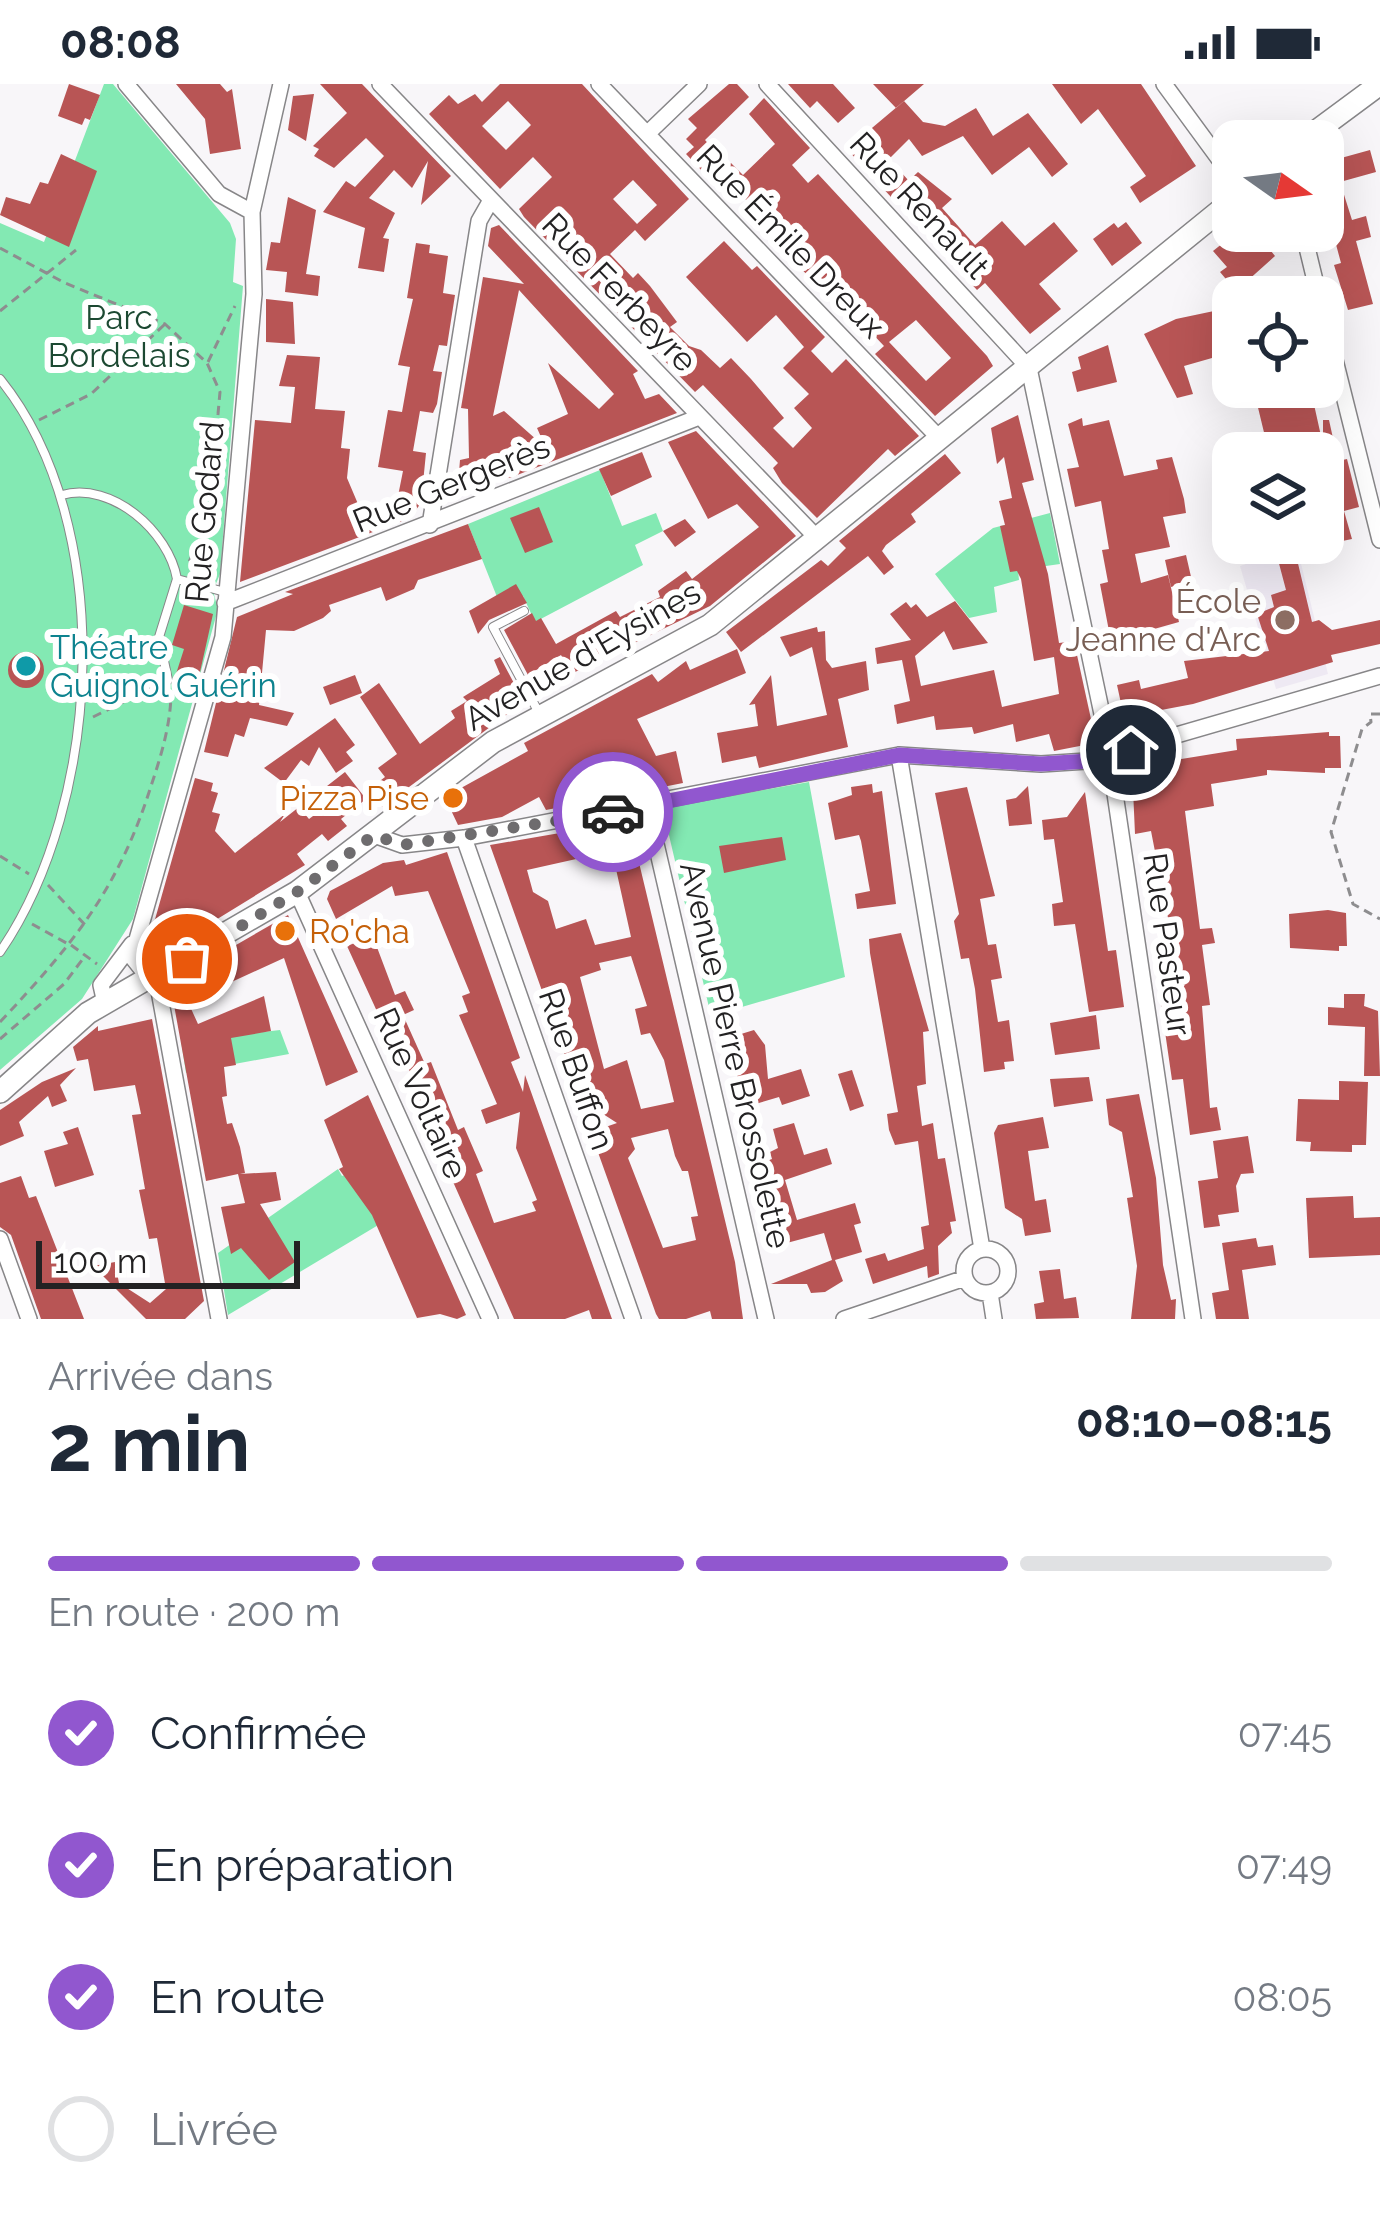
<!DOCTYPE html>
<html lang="fr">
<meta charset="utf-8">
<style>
:root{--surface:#fff;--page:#f6f6f7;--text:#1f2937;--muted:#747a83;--line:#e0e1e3;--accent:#9157cf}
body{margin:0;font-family:Raleway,sans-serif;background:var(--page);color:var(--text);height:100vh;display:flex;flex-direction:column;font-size:45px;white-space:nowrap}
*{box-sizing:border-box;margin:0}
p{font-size:39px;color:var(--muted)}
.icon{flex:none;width:66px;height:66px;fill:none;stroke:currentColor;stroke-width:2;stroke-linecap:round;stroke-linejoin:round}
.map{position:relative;height:1235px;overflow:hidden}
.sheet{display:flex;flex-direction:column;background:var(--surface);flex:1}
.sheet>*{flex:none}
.needle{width:78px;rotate:104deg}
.controls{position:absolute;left:1212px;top:36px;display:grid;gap:24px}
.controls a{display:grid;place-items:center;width:132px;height:132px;border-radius:24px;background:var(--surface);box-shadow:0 12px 48px #0002;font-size:60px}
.scale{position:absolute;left:36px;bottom:30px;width:264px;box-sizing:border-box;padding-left:12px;border:6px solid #232223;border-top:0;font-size:33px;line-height:42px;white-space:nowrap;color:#232223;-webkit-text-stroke:9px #fff;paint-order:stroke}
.pin{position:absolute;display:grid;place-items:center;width:102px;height:102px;color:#fff;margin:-51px;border:6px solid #fff;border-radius:50%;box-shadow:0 3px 12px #0007}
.courier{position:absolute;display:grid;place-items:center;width:120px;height:120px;margin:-60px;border:9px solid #9157cf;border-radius:50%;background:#fff;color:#222;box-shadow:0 3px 15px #0007}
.overview em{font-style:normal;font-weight:700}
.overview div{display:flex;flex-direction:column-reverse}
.overview{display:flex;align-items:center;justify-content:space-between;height:204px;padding:0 48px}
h1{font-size:78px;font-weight:700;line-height:90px}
.bar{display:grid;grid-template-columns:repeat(4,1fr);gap:18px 12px;align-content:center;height:144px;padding:0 48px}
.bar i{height:15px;border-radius:9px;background:var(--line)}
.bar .current{background:var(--accent)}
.bar p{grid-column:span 4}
ol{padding:0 48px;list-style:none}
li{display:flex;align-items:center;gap:36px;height:132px}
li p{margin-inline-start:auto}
li .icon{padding:12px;border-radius:50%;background:var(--accent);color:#fff;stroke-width:4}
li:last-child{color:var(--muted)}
li i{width:66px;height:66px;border:6px solid var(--line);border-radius:50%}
.status{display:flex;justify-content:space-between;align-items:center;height:84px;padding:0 60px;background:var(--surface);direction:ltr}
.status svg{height:33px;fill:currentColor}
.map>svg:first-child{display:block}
.built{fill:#eee9f3}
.green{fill:#83e9b3}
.building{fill:#b85555;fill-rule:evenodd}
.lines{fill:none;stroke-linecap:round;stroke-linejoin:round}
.lane-casing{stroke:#878688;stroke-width:10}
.street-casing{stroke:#878688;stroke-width:18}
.secondary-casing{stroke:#878688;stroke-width:24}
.path{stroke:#8e8d8f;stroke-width:3;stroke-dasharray:9 6;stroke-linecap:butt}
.lane{stroke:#fff;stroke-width:8}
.street{stroke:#fff;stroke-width:15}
.secondary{stroke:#fff;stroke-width:21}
.done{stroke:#6e6c6e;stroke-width:12;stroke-dasharray:0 21.6}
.route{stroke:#9157cf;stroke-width:15}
.education-dot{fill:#8d6e63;stroke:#fff;stroke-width:4.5}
.culture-dot{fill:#0f9aa8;stroke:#fff;stroke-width:4.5}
.food-dot{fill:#e8710a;stroke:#fff;stroke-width:4.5}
.labels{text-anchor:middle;stroke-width:12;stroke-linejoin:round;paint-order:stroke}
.street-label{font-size:33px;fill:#232223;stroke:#fff}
.park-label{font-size:33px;fill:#1c4932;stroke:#fff}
.education-label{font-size:33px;fill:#785e54;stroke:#fff;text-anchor:end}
.culture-label{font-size:33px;fill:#0d838f;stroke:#fff;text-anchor:start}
.food-label{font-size:33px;fill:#c56008;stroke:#fff;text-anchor:end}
</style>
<div class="status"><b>08:08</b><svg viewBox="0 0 49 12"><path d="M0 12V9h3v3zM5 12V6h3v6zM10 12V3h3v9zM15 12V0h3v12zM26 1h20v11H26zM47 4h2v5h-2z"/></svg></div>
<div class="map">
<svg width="1380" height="1235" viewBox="0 0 1380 1235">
<rect width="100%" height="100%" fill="#f8f6f9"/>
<path class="built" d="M1297,463L1328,590L1276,605L1240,482Z"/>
<path class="green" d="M104,0H113L230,139L236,155L233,198L243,202L220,490L213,507L218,525L133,835L82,915L0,986V139L44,158Z
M600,386L622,442L656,429L663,447L635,461L643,481L535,538L523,512L501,523L468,440Z
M1050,429L1060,480L1018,486L1019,496L994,503L997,528L969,534L935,490L993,444Z
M809,698L845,893L711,932L665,734L674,722Z
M280,946L289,970L186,989L181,957Z
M362,1084L385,1137L228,1231L218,1169L338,1085L342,1092Z"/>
<path class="building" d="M69,0L100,11L90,36L85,34L82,41L58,32Z
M176,0H220L227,8L232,5L241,65L210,70L205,35Z
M320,0H362L451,92L421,121L428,77L412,104L394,86L369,114L395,129L383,154L389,155L384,188L358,184L365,144L323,128L346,97L355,103L384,72L366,54L334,84L314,72L319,65L313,62L347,29Z
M500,0H582L689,115L645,157L635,146L610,170L633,194L638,189L650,202L677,238L670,243L689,262L701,266L720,284L731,274L751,295L784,334L773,344L793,364L812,344L794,324L809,310L783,284L804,263L776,231L747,258L686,193L724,157L752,186L757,182L825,253L811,267L832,289L846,275L919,352L895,372L888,365L817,434L782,399L773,384L778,379L703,301L695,308L524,133L519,125L552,93L533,73L500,105L429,30L449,11L458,20L475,10L482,18ZM508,17L531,41L506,66L482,42ZM633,96L657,121L637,140L613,115Z
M729,0H737L749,13L705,56L728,82L731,79L743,91L775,60L749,30L764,14L810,64L792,81L808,99L818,90L987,272L993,282L935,332L875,270L884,262L815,189L810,194L792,175L798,169L769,137L734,105L726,112L686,70L694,63L686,55L697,44L688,35ZM916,236L951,274L926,297L889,258Z
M788,0H833L855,24L838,39L817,17L810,24Z
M873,0H924L896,24Z
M1052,0H1141L1196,82L1140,119L1130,103L1146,92L1098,25L1081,40Z
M314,10L306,57L288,46L293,12Z
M904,17L923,38L945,42L976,24L993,52L1028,29L1068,80L1052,93L1029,63L992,91L963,52L922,72L909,55L889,75L909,97L891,113L847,65Z
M1370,66L1376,88L1340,98L1352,136L1366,132L1371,153L1356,157L1373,220L1348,226L1334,181L1341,179L1323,112V79Z
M61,70L97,87L69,163L0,131L6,113L30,120L40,98L48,100Z
M918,88L952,115L942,124L975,161L1002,137L1025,162L1054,138L1078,167L1039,200L1061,225L1030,250L985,199L977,206L927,152L935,144L899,106Z
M288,113L316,126L306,190L320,192L318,212L285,208L287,188L266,186L271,158L280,159Z
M1126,138L1142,159L1112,182L1093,155L1114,139L1118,144Z
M499,141L638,287L633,290L645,315L659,310L677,329L512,393L462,407L459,388L460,376L469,374L468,325L461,324L483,193L524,200L488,162L491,144ZM519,206L614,310L599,325L548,279L568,330L537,344L546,364L504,327L493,332Z
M1238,147H1255L1275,172L1236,207L1220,188L1227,183L1213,167Z
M416,159L430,161L429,169L448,172L443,209L455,211L447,262L439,261L433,287L442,288L437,320L433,329L420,327L413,367L426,369L421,419L410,434L240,498L255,336L291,339L295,303L279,302L287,271L320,273L315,325L345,327L341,364L350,365L347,394L361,427L398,412L403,387L378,383L388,326L402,328L410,283L398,281L413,215L407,214Z
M266,215L293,218L295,260L266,258Z
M1233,223V268L1184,282L1193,310L1177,314L1144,250L1176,235Z
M1108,261L1117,298L1077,308L1072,288L1081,285L1078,273Z
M1253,303H1316L1319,315L1313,316L1323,361V336H1329L1338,377L1347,375L1359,423L1344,427L1352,455L1323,461V361L1269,369Z
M1018,331L1034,396L1022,399L1048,490L1059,559L1067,558L1070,572L1077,571L1091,635L1090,660L1054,667L1049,650L1016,658L1013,640L974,650L972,643L936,646L934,632L897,640L894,621L910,617L902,576L877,580L875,564L911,556L890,530L906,518L911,524L916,520L927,533L955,517L988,559L953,566L944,547L915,572L921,602L994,586L1002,623L1059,610L1054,573L1034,577L1021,495L1017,487L1010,488L1000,442L1005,441L999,417L1012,414L1004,373L997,380L991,344Z
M1082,334L1083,342L1109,336L1124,392L1158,385L1156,376L1172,373L1184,415L1186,429L1163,433L1170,463L1135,470L1141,499L1168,491L1179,538L1147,547L1148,552L1130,557L1132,564L1113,568L1100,500L1108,498L1102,466L1109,465L1101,417L1075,423L1067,385L1079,383L1068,340Z
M696,347L796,452L710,522L571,590L561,571L528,591L504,546L532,529L536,537L541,534L556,560L616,527L620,533L660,513L658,507L686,487L692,495L759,443L737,420L708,435L668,358Z
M642,368L652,393L611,412L599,385Z
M945,370L961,389L911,430L916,438L886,461L882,467L894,483L884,491L868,472L741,568L726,548L821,476L828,482L846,464L839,457Z
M539,423L553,458L525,469L510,434Z
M685,435L696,448L675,463L663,447Z
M468,440L482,475L418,496L414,505L386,517L381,503L329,521L331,527L323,534L294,547L266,546L259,621L294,629L287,642L250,634L244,653L235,650L228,673L204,668L237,533L293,510L285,508Z
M1295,467L1312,538L1319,536L1332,546L1380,536V560L1331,571L1333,578L1193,620L1124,633L1117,601L1139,596L1141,605L1188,594L1184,577L1269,567L1257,530L1274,523L1271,511L1286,506L1277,472Z
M1186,471L1192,497L1171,503L1165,476Z
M516,500L527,519L489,536L478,550L469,527Z
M184,521L213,530L198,597L176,590L184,565L172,561Z
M817,543L818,548L825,547L826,576L832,584L866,577L869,606L838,615L848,663L759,684L756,672L722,679L717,649L758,642L755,620L749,621L771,591L777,642L827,631L812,563L790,573L780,553Z
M737,565L746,589L637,635L656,672L676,667L683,699L546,726L539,713L502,733L458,741L449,722L452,709L528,667L524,659L652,590L658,598L686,577L690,586Z
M8 586a18 18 0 1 1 36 0a18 18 0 1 1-36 0Z
M500,573L524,618L382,723L368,706L385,693L378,684L397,670L360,613L379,599L420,660L455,634L451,627L467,617L463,613L500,590L494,576Z
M355,591L362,609L330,621L323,603Z
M335,634L355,661L346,668L353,677L336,689L319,663L309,682L301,676L284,699L264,684Z
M1329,648V652H1340L1341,684H1325V689L1267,686V691L1211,700L1214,722L1185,727L1200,845L1212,844L1215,859L1202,861L1210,921L1202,922L1210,1024L1217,1023L1221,1046L1190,1051L1183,995L1172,996L1161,920L1168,919L1164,882L1177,880L1151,747L1135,750L1132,683L1237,666L1236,655Z
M345,688L366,715L341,735L347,742L328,757L322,750L297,770L305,781L170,864L152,846L195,694L213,699L211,707L218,709L212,728L220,730L215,747L235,769L285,730L280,738L299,723L309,735L337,714L327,702Z
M872,700L873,709L882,707L896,820L857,825L855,810L870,807L861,757L859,751L835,756L828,719L852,711L851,703Z
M1028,702L1032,740L1009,742L1006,716L1016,714Z
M967,703L995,812L980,815L988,861L996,860L1002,894L991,896L998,938L1009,936L1014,977L1004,978L1005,985L984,988L975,905L969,874L961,875L954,837L959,830L935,709Z
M1085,708L1108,867L1116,866L1124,923L1089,928L1075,840L1054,842L1052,820L1063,818L1054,755L1044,756L1042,736L1067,733Z
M629,737L735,1178L743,1235H712L710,1227L686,1235H659L656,1230L595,1060L601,1058L597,1046L617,1039L583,1017L586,983L571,988L490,761ZM612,767L631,853L595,861L586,835L556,845L548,817L533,808L527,786ZM631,872L647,922L635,925L641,951L650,949L664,976L674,1018L641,1025L627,976L604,985L580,893L601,886L599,879ZM668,1045L675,1072L682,1087H688L698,1132L691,1133L696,1156L663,1164L628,1074L635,1065L631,1054Z
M782,753L786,776L724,789L719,762Z
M447,768L520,974L511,978L523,1008L525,991L612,1235H592L589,1226L565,1235H514L406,992L411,990L401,969L397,971L347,862L368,854L375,858L395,911L405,907L414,926L403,931L425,980L431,978L458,1046L464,1043L483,1087L476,1090L494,1139L536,1127L532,1118L537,1116L516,1064L520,1028L486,1040L481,1026L497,1020L459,931L468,928L462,912L470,909L428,807L395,812L392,802L336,835L327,815L330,807L383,779L404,776L406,781Z
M1328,826L1346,829L1347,862H1339V867L1290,864L1289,830Z
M288,831L358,988L326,1002L284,874L188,918L198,940L264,912L271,947L231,954L236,981L224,983L227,1012L222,1013L227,1040L232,1039L240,1063L245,1089L240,1090L276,1088L281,1116L260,1120L295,1178L269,1196L241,1164L231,1170L221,1123L245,1119L238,1090L206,1097L170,899Z
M901,849L929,947L923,948L926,1000L917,1002L922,1042L933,1039L938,1075L945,1074L956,1137L950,1138L952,1149L938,1162L939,1190L928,1194L927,1182L873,1200L865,1175L885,1169L888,1177L924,1165L921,1143L929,1141L918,1057L895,1061L889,1046L887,1030L898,1028L870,869L869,855Z
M1344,910H1365L1364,922L1378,927L1380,992H1364L1365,943L1328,941V923L1344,924Z
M1096,931L1100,965L1055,971L1050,939Z
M152,935L204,1217L185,1235H146L93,1182L115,1178L119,1199L150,1219L166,1205L157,1154L149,1155L139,1106L145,1105L132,1031L141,1030L135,1001L94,1007L88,975L77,977L73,963L98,942V947Z
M754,946L765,961L768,995L801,985L810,1012L782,1021L779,1013L745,1023L728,954Z
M76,984L60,1001L67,1017L52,1023L48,1012L19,1038L24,1052L0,1062V1026L42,998Z
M852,986L864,1022L850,1027L838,990Z
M1089,993L1093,1017L1054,1023L1050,995Z
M1339,997L1368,998L1366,1061H1352V1068L1310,1067L1311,1058L1296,1057L1298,1015L1339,1016Z
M1139,1010L1156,1094L1163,1181L1171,1216L1176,1215L1175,1235H1131L1137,1182L1127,1114L1133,1113L1122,1048L1109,1041L1106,1015Z
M368,1011L466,1231L457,1235L440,1230L417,1234L372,1131L339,1085L343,1083L324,1036Z
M1043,1033L1049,1064L1028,1067L1035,1117L1046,1115L1051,1148L1025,1152L1022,1135L1005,1124L994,1049L998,1041Z
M794,1039L804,1071L827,1064L832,1080L785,1096L797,1136L855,1119L861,1139L854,1141L862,1168L835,1176L843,1197L825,1208L811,1209L807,1200H771L832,1176L824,1149L783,1160L761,1079L772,1075L770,1068L778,1064L773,1045Z
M78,1043L94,1091L55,1103L44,1067L68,1060L63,1048Z
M1248,1052L1254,1089L1241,1090L1236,1102L1239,1128L1218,1131L1220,1142L1204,1144L1198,1097L1218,1094L1213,1057Z
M21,1092L29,1114L36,1112L84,1235H41L11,1151L0,1143V1099Z
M1353,1112L1354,1134L1380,1133V1171L1309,1174L1306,1114Z
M1256,1154L1258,1163L1273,1161L1276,1181L1242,1186L1249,1235H1216L1212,1209L1229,1206L1222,1159Z
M1060,1185L1064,1215L1076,1213L1079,1234L1036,1235L1034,1220L1044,1218L1039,1187Z"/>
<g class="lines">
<defs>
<path id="lane" d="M0,295C117,440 103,718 0,868
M62,411C112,397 169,448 177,495
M524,527L493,543L539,629
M168,596L159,553L177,495L225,508"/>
<path id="street" d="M126,0L219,110L252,128
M380,0L818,455
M599,0L941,356
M767,0L1029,284L1106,649L1193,1235
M1164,0L1233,94
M647,50L699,0
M1303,147L1319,213
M1323,228L1380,456
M430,441L479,137L491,116
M225,519L699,333
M899,671L982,1165
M647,721L766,1235
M374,751L402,761L464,754L899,671L1041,680L1087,677L1380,592
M464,754L633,1235
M297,808L490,1235
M105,919L101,901L132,860
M0,1155L29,1235
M964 1187a22 22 0 1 1 44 0a22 22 0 1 1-44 0Z
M990,1209L994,1235
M219,1235L159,907L132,873L223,553L254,210L252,128L281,0
M844,1235L965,1194"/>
<path id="secondary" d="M1303,57L1380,0
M0,1008L88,929L297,808L493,658L710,541L1233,116"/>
</defs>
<use href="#lane" class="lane-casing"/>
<use href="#street" class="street-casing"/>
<use href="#secondary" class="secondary-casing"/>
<path class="path" d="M0,164L65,199L165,240L207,279L220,308L218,330L198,459L188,480
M0,227L76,166
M208,278L235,222
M39,336L91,310L164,241
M1380,630H1370L1371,638L1362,645L1331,748L1353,820L1380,835
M93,633L159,600
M0,772L29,790
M48,801L86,842
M32,840L70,861
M71,861L97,880
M0,938C74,859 119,805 152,699C162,669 171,638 171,608
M0,955L64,900L85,872"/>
<use href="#lane" class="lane"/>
<use href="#street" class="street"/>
<use href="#secondary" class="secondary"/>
</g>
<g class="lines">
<path class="done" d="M187,875L297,808L374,751L402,761L613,728"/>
<path class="route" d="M613,728L899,671L1041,680L1088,677L1131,666"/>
</g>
<circle class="education-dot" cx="1285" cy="536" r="12"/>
<circle class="culture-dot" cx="26" cy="582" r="12"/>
<g class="food-dot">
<circle cx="453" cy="714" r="12"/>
<circle cx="285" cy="847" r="12"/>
</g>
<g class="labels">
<g class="street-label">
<text transform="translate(920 121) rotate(47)" y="12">Rue Renault</text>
<text transform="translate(791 157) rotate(46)" y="12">Rue Émile Dreux</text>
<text transform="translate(620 208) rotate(46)" y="12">Rue Ferbeyre</text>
<text transform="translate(451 399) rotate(-22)" y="12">Rue Gergerès</text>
<text transform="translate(204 428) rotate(-85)" y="12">Rue Godard</text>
<text transform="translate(582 571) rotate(-30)" y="12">Avenue d'Eysines</text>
<text transform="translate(1168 860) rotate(82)" y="12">Rue Pasteur</text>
<text transform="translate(736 971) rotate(77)" y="12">Avenue Pierre Brossolette</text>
<text transform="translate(577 985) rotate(71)" y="12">Rue Buffon</text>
<text transform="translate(421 1009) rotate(66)" y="12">Rue Voltaire</text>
</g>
<g class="park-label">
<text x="119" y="245">Parc<tspan x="119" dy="38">Bordelais</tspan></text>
</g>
<g class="education-label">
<text x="1261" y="529">École<tspan x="1261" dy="38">Jeanne d'Arc</tspan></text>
</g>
<g class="culture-label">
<text x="50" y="575">Théatre<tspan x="50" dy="38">Guignol Guérin</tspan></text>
</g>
<g class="food-label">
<text x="429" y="726">Pizza Pise</text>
<text x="309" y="859" text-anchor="start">Ro'cha</text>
</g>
</g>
</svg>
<div class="controls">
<a><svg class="needle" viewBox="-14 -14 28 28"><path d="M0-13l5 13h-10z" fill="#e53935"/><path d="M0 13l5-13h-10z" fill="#747a83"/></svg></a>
<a><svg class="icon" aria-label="locate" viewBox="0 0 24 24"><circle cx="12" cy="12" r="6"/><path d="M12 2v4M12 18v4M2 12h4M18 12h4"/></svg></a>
<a><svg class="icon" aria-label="layers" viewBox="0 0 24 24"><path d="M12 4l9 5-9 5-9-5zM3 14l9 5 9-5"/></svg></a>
</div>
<div class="scale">100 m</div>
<div class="pin" style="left:187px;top:875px;background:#ea580c"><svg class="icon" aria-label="bag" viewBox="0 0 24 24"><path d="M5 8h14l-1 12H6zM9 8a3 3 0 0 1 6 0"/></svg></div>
<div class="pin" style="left:1131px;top:666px;background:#1f2937"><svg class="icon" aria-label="home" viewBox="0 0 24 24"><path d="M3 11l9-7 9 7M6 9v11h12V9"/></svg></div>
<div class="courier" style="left:613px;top:728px"><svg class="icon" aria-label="car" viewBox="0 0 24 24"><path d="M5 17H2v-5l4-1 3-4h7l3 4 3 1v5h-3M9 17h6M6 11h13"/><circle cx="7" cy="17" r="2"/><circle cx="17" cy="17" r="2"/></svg></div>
</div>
<section class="sheet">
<div class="overview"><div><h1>2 min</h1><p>Arrivée dans</p></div><em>08:10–08:15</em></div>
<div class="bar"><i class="current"></i><i class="current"></i><i class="current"></i><i></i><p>En route · 200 m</p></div>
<ol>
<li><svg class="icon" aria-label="check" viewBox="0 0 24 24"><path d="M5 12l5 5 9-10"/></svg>Confirmée<p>07:45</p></li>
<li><svg class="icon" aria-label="check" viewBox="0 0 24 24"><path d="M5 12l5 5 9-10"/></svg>En préparation<p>07:49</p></li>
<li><svg class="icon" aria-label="check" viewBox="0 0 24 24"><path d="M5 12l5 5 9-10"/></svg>En route<p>08:05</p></li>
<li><i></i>Livrée</li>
</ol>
</section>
